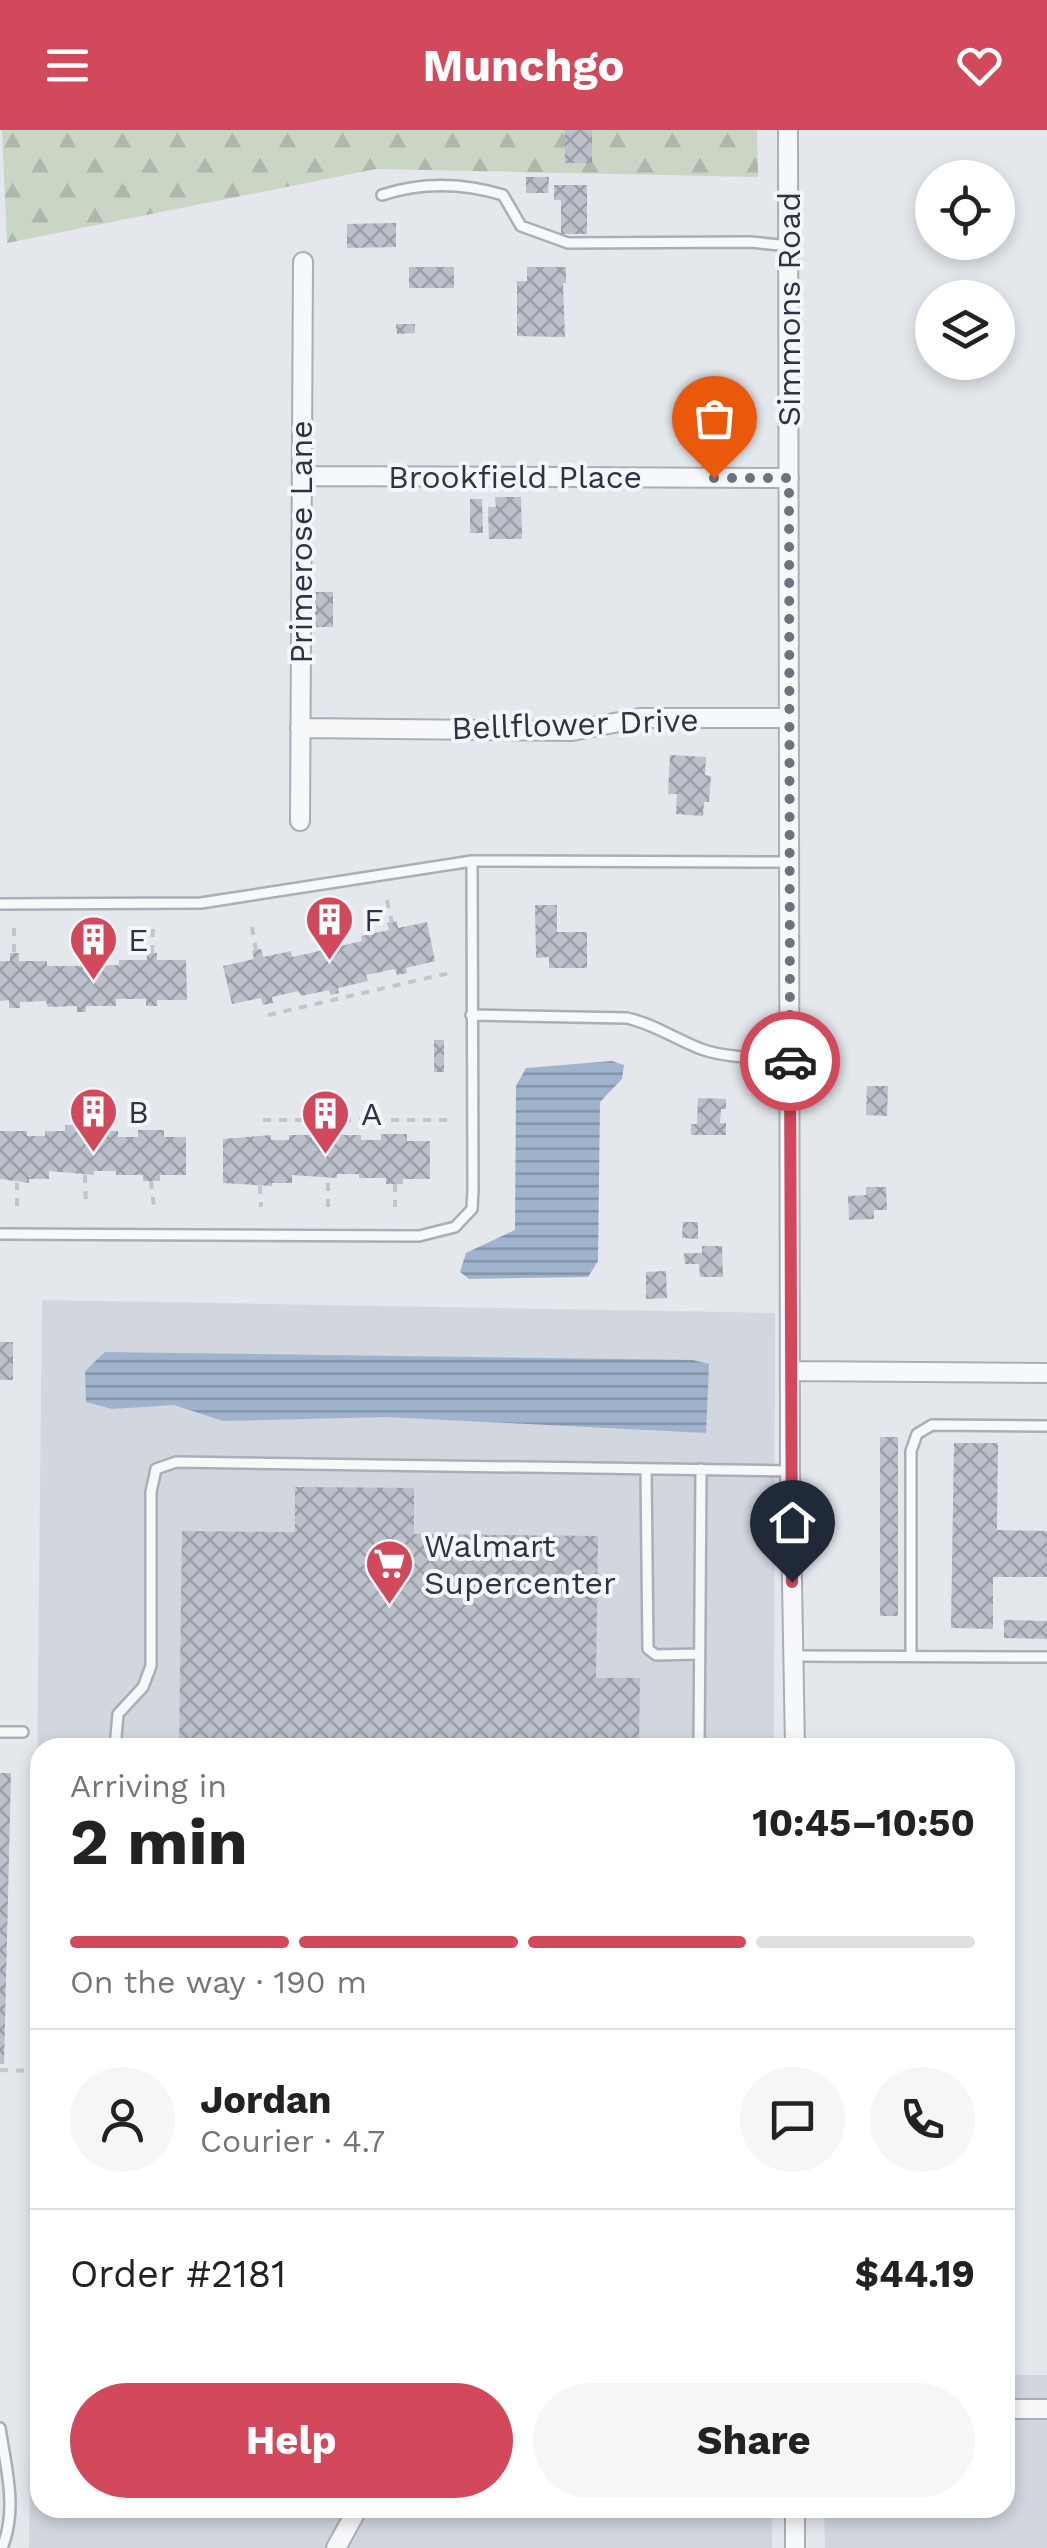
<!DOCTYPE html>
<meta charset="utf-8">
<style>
:root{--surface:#fff;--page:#f6f6f6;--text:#222;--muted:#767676;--line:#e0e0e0;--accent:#d1495b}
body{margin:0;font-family:"Work Sans",sans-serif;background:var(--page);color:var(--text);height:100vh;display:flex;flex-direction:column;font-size:38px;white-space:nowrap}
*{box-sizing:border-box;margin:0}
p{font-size:32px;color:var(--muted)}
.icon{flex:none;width:55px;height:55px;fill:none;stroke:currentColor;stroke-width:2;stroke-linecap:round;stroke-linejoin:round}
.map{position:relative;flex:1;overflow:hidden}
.sheet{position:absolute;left:30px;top:1608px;width:985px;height:780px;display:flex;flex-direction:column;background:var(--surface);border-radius:30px;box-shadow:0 5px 15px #0003}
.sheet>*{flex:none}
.controls{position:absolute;left:915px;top:30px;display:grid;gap:20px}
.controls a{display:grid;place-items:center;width:100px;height:100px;border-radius:50%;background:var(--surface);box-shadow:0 5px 15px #0003;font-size:50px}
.pin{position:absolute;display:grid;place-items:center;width:85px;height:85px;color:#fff;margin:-102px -42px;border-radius:50% 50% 50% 0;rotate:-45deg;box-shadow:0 0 10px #0007}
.pin .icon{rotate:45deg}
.courier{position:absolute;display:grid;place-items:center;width:100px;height:100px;margin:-50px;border:8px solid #d1495b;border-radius:50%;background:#fff;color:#222;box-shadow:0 2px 12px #0007}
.overview em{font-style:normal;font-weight:700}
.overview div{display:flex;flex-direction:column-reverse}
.overview{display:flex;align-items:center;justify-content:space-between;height:170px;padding:0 40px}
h1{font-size:65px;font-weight:700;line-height:75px}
.bar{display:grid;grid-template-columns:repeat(4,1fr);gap:15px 10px;align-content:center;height:120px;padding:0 40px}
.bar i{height:12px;border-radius:8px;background:var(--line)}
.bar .on{background:var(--accent)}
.bar p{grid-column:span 4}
.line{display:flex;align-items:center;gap:25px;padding:0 40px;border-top:2px solid var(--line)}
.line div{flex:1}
.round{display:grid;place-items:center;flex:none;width:105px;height:105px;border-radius:52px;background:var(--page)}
.cta{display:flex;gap:20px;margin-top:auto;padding:20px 40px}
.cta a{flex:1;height:115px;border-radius:60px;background:var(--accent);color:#fff;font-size:40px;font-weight:700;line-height:115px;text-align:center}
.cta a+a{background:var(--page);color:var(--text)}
header{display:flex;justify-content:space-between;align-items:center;height:130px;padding:0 40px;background:var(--accent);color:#fff;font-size:45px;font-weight:700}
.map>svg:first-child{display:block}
.built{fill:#d2d6de}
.forest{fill:url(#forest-firs)}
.water{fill:url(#water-rules)}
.building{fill:url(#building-cross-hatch)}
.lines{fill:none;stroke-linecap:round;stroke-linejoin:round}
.service-casing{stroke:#a9aeb7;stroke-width:14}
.minor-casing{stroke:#a9aeb7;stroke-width:22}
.path{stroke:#c2c5cb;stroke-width:4;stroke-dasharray:8 8;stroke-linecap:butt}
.service{stroke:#f7f8fa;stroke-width:9}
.minor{stroke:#f7f8fa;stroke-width:18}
.done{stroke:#6c737f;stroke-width:10;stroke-dasharray:0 18}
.route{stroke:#d1495b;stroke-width:12}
.labels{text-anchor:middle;stroke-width:8;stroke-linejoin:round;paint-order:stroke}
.street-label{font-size:32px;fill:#2b3445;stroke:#f4f6f9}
.poi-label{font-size:32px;fill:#2b3445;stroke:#f4f6f9;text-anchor:start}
</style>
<header><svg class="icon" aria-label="menu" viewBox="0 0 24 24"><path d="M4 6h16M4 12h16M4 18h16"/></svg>Munchgo<svg class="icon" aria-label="heart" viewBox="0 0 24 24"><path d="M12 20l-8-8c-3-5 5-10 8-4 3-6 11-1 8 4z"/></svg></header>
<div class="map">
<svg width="1047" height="2418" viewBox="0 0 1047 2418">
<defs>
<pattern id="forest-firs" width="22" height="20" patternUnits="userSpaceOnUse" patternTransform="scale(2.5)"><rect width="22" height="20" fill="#c9d6c5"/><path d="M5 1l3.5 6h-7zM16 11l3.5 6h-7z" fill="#adb8ab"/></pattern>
<pattern id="water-rules" width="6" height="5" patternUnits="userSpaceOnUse" patternTransform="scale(2.5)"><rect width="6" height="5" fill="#9fb4cc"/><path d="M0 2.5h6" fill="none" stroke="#8293a7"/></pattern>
<pattern id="building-cross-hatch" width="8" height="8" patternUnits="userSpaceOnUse" patternTransform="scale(2.5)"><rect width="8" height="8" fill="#bbc0ca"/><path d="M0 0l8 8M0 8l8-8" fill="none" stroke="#989da6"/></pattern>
</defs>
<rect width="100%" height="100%" fill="#e4e7ec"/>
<path class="built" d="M42,1170L775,1183L774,1617L40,1618V2378H772V2418H29Z
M1005,2245H1047V2418H825L824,2378H1005Z"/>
<path class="forest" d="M2,0H757L758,47L376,39L7,113Z"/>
<path class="water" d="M612,931L624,935L622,949L600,972L598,1131L588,1147L469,1149L460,1142L466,1123L515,1100L516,956L526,938Z
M105,1222L693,1230L709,1234L706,1303L388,1287L223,1291L174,1275L112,1279L86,1272L85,1241Z"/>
<path class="building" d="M565,0H592V33H565Z
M526,47H549L548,63H526Z
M554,55H587V104H561V70H554Z
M396,93V117L347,118V94Z
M409,137H454V158H409Z
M527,137H566V153H563L565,207L517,206V151H527Z
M396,194H415V203L397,204Z
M495,367H521L522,409H489L488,377H496Z
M470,369H482L483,403H470Z
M315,462H333V497H315Z
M670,625L706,627L705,645L711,646L709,672H704L703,686L676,684L677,664H668Z
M535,775H557V802H587V838H549V827L536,828Z
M397,791L398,798L427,792L435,831L406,838L407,843L397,845L395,839L366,845L368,851L338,858L339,863L330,865L329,860L301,866L298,861L272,867L273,873L263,875L261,868L232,874L223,836L254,829L252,821L261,819L263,827L291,821L292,827L324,820L322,812L330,810L332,818L362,811L361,806L389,800L387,793Z
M10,823H19V831H47V836H80V828H88V836L119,835V830H147V823H157V830H186L187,870H157V876H146V869H116V876H86V882H77V876L48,877L46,871L20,872V878H9V870L0,871V831H10Z
M434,910H444V942H434Z
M867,956H888L887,986L866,985Z
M698,968L726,969V979H721L720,993H726V1005H691V994H697Z
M65,995H96V1001H118V1007H138V1000H164V1007H186V1045H160V1051H143V1045H116V1041H94V1045L49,1041V1049H29V1053L0,1049V1001H27V1006H45V1001H65Z
M309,999H339V1005H361V1010H381V1004H407V1011H430V1049H403V1054H386V1048H359V1044H337V1048L292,1045V1053H272V1056L223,1053V1009L271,1005V1010H289V1005H309Z
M866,1057H886L887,1080H874V1089L849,1090L848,1066L866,1065Z
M683,1092H698V1109L682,1108Z
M702,1116H722L723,1147H700L699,1134H685L684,1123H702Z
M666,1141L667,1168L646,1169V1142Z
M0,1212H13V1250H0Z
M880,1307H898V1486H880Z
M954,1313H998L997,1400L1047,1401V1447H993V1499L951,1498Z
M295,1357L414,1358V1404L598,1406L596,1548H640L639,1618H179L182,1401L295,1402Z
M1004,1490L1047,1491V1509L1004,1508Z
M0,1643H11L4,1934H0Z"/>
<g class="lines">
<defs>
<path id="service" d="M382,65C422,52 463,53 503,65L521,96L568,113L751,112L789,116
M0,774L201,773L472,731L789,732
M471,885L627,888C654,894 675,909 701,919C729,929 761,927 790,928
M0,1104L419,1106L455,1097L472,1079L473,1059L472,731
M646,1339L648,1519L656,1525L699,1524
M911,1525V1321L917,1304L932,1295L1047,1296
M793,1526L1047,1527
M0,1602H23
M115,1618L118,1584L143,1557L151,1536V1362L156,1339L176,1332L790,1341
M699,1618L701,1339
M0,2298C6,2338 18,2379 2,2418"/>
<path id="minor" d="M788,0L790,1341L795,1618
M302,346L789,348
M300,598L572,601L640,588H789
M300,691L303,132
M790,1241L1047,1243
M1005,2279H1047
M336,2418L358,2378
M795,2418V2378"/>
</defs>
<use href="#service" class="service-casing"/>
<use href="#minor" class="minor-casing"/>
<path class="path" d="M387,770L392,793
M318,785L326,811
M252,797L256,821
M14,798V823
M152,823L153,798
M84,828V798
M268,885L449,843
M263,990H450
M85,1045L86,1076
M151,1051L154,1077
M395,1054V1077
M260,1056L261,1077
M17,1076V1053
M328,1077V1048
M0,1940L40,1941"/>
<use href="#service" class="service"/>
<use href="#minor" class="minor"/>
</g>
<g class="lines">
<path class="done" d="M714,348H789L790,931"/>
<path class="route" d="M790,931L792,1452"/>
</g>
<defs>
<symbol id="building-pin" viewBox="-11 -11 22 30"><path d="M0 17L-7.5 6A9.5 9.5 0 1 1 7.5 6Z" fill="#d1495b" stroke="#f4f6f9"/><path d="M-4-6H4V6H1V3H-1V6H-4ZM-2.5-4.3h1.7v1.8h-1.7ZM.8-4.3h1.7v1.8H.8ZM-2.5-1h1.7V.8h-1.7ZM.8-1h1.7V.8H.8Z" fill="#fff"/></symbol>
<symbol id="supermarket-pin" viewBox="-11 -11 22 30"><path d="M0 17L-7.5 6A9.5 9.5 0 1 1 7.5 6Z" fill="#d1495b" stroke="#f4f6f9"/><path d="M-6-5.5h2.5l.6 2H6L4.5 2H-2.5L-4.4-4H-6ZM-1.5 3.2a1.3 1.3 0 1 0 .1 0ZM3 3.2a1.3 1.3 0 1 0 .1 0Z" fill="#fff"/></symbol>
</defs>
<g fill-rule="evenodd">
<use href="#building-pin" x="302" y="762" width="55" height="75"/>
<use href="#building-pin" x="66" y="782" width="55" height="75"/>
<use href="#building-pin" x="66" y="954" width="55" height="75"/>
<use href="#building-pin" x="298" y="956" width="55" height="75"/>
<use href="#supermarket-pin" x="362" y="1406" width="55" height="75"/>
</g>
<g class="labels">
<g class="street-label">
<text transform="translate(789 179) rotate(-90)" y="11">Simmons Road</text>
<text x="515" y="358">Brookfield Place</text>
<text transform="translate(301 412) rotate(-90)" y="11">Primerose Lane</text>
<text transform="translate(575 594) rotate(-2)" y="11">Bellflower Drive</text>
</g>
<g class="poi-label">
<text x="364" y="801">F</text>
<text x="128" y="821">E</text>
<text x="128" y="993">B</text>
<text x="361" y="995">A</text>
<text x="424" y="1427">Walmart<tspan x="424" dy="37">Supercenter</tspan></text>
</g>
</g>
</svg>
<div class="controls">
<a><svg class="icon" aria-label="locate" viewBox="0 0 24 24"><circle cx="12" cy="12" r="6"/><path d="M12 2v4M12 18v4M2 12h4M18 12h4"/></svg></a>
<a><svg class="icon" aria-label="layers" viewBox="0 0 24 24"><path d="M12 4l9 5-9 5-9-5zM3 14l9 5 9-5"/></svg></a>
</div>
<div class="pin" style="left:714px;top:348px;background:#ea580c"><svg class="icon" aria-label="bag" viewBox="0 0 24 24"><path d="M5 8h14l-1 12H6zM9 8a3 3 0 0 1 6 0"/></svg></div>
<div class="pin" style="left:792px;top:1452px;background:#1f2937"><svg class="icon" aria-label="home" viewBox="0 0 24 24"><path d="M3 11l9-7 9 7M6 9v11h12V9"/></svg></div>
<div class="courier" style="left:790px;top:931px"><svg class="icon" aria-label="car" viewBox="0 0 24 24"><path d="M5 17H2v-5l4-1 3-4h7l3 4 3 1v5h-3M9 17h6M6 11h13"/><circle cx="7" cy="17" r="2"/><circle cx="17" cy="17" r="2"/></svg></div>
<section class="sheet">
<div class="overview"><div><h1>2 min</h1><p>Arriving in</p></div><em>10:45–10:50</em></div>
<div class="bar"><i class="on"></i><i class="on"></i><i class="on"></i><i></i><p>On the way · 190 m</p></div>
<div class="line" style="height:180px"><a class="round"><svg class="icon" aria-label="person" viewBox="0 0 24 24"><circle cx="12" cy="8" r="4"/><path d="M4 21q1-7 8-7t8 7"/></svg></a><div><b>Jordan</b><p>Courier · 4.7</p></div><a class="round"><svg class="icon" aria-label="chat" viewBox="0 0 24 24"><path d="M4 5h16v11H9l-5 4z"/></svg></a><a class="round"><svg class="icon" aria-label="phone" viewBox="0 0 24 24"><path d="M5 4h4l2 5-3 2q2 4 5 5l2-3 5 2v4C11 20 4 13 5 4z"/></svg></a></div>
<div class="line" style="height:130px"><div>Order #2181</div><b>$44.19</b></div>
<div class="cta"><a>Help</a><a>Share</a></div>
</section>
</div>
